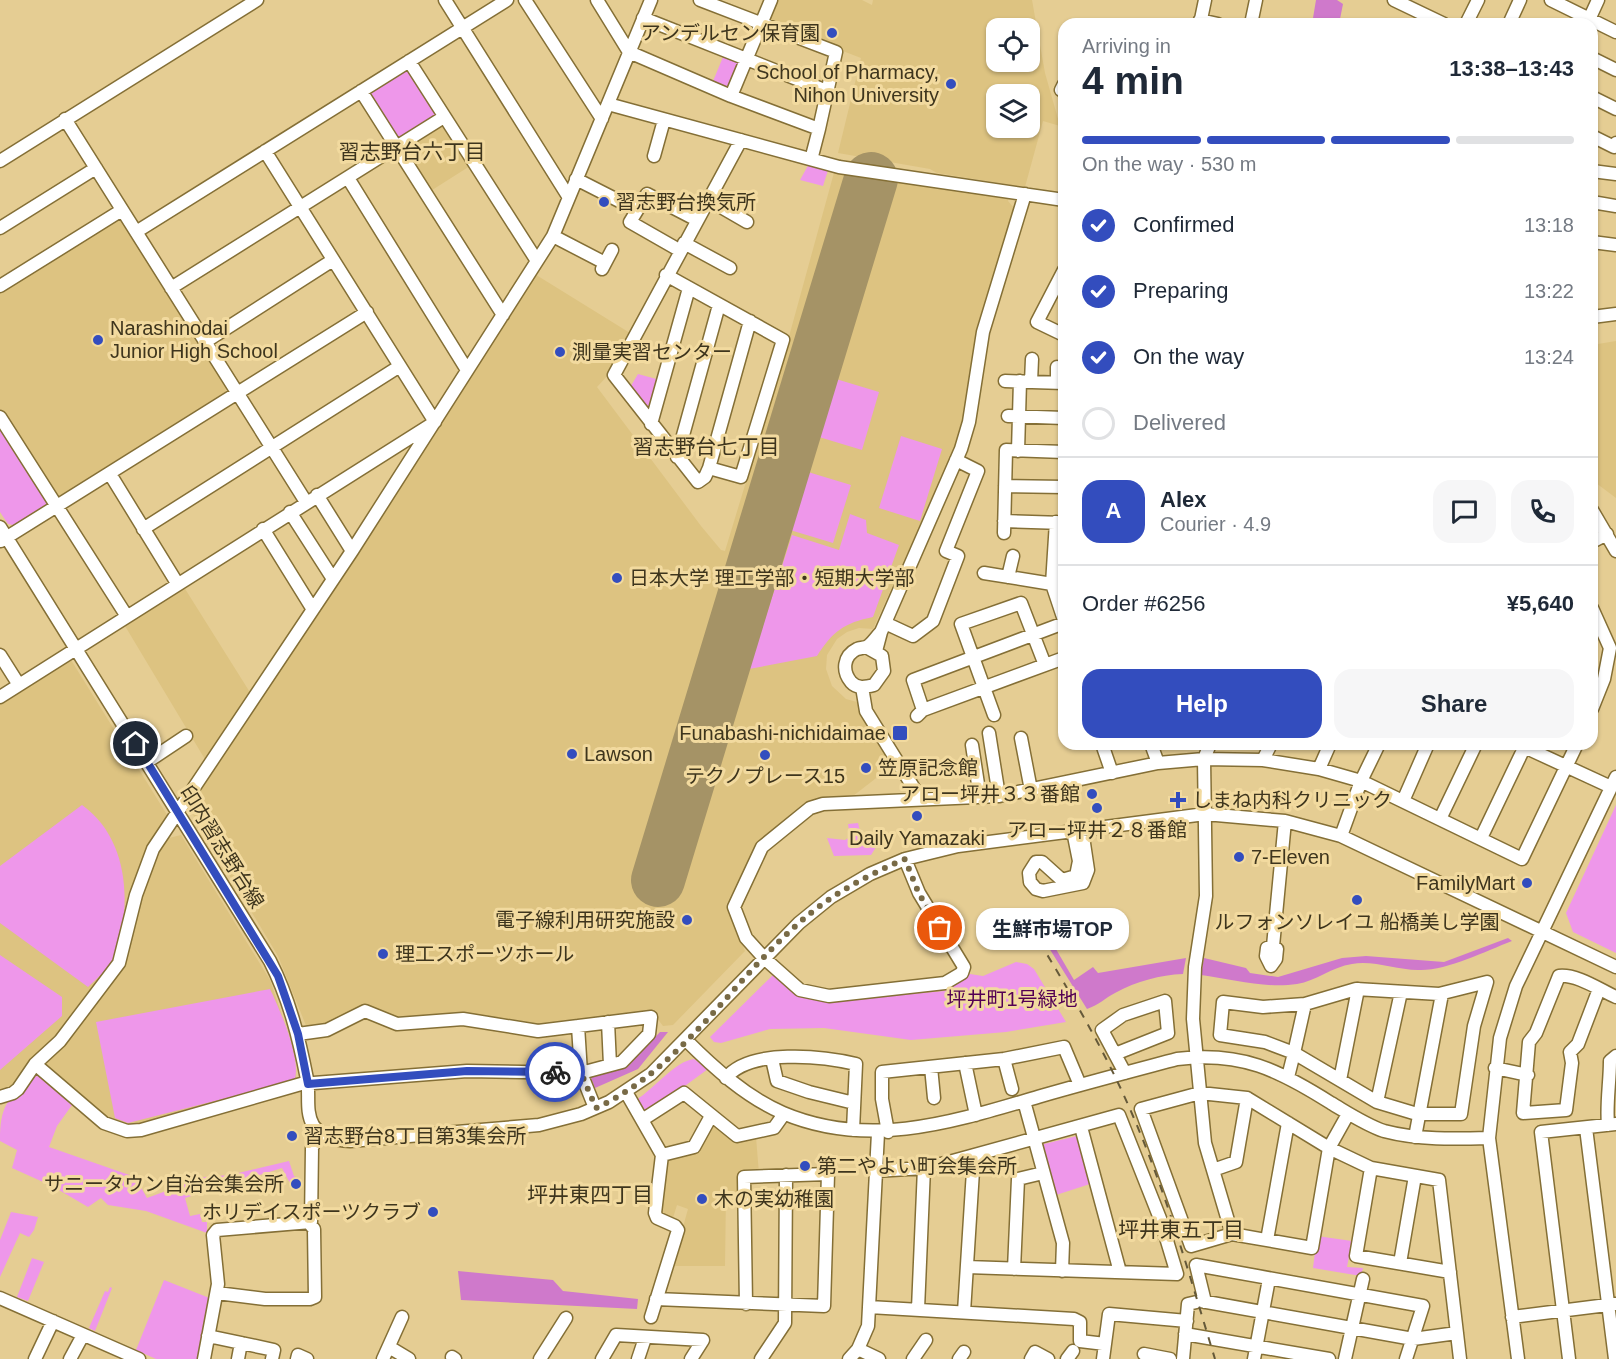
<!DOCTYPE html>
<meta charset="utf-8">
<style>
:root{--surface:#fff;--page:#f6f6f7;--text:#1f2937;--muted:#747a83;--line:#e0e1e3;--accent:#334dbe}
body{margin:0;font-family:Arial,"Noto Sans JP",sans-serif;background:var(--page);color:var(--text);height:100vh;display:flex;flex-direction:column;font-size:22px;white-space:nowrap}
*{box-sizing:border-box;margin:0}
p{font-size:20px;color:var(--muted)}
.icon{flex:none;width:33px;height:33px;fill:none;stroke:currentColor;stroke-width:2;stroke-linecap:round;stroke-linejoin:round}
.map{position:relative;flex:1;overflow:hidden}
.drawer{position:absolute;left:1058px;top:18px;width:540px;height:732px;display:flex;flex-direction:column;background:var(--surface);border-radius:18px;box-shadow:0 2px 4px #0004}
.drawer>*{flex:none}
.controls{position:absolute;left:986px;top:18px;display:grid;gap:12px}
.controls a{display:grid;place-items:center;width:54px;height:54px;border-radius:12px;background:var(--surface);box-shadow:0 2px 4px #0004;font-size:30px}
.pin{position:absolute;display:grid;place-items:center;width:51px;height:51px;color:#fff;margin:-26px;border:3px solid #fff;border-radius:50%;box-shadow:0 2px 6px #0007}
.courier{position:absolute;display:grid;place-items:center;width:60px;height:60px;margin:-30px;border:4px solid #334dbe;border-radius:50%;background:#fff;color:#222;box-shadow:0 2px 8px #0007}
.bubble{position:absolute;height:42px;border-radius:18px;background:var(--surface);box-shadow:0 2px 4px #0004;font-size:20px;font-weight:700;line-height:42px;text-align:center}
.overview em{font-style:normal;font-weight:700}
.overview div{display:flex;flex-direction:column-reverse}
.overview{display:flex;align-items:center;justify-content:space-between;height:102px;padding:0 24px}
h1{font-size:39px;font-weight:700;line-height:45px}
.bar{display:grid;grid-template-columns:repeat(4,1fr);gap:9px 6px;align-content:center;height:72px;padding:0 24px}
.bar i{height:8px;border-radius:4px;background:var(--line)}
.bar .selected{background:var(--accent)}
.bar p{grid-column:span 4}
.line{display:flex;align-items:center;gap:15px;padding:0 24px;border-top:2px solid var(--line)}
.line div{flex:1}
.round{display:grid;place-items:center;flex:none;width:63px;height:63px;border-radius:18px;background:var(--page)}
ol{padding:0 24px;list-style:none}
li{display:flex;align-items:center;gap:18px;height:66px}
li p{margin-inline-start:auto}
li .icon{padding:6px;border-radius:50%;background:var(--accent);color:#fff;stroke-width:4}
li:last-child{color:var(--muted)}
li i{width:33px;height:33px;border:3px solid var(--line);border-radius:50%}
.cta{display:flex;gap:12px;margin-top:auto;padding:12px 24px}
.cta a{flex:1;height:69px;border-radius:18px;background:var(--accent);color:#fff;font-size:24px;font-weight:700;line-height:69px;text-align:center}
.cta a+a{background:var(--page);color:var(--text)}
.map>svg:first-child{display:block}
.built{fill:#ddc381;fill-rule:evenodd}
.green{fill:#ee97ea}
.forest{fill:#cf79cb}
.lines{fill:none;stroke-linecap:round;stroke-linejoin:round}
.runway{stroke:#a59366;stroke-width:54}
.minor-casing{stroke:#846f36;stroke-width:15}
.minor{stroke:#fff;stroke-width:12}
.rail{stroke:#655939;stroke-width:2;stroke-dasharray:8 8;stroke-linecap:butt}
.done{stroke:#786a46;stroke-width:6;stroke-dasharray:0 10.8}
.route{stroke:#334dbe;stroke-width:8}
.poi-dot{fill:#334dbe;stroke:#f2da9f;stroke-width:2}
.labels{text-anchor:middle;stroke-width:6;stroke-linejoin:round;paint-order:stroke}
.poi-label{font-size:20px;fill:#3e351d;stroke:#f2da9f;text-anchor:start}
.street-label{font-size:20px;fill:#3e351d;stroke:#f2da9f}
.park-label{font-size:20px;fill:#530053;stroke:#f2da9f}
.neighbourhood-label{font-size:21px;fill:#3e351d;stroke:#f2da9f}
</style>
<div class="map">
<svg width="1616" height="1359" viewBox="0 0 1616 1359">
<rect width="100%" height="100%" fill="#e5cd93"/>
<path class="built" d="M775,0H862L872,5L873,0H1032L1045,73L1060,126L1043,121L1025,187L937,173L930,169L838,153L861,58L765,21ZM996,28H1029V62H996ZM996,94H1029V128H996Z
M445,124L470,166L429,192L412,166L425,158L415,140Z
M835,169L1009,196L1008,201L1014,208L976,330L963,423L955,448L873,629L859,628L847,632L837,639L827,655L826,669L832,686L846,699L857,702L893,765L853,796L808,803L757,843L726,905L745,951L673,1025L663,1026L654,1014L539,1027L397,1021L365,1009L326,1027L307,1028L278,956L189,808L234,740L232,737L533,273L630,333L611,372L597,387L701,526L721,550L725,551L779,373Z
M119,217L226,388L225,393L57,499L0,409V291Z
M1616,341V498L1592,480V345Z
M182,584L251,694L206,761L122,621Z
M71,660L169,818L116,962L54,1039L26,1065L14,1087L0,1093V704Z
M181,835L270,980L294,1051L296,1078L294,1082L169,1120L127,1127L103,1118L43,1066L44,1059L110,982L161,840Z
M711,1123L756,1137L759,1174L742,1175V1192L726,1193L725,1266H672L688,1209L677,1205L672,1221L661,1217L659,1208L667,1157L696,1152Z"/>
<path class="green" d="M723,57L743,64L730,93L711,86Z
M409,69L438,114L437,117L398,141L367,96Z
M810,162L829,167L823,186L800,180Z
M638,374L660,380L653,405L644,406L629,389Z
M836,379L879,392L862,450L819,437Z
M0,421L50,502L13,525L8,524L0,512Z
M901,436L942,449L920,521L879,508Z
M808,472L851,485L833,543L790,530Z
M850,514L866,520L867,533L899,545L873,617C844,623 833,631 817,656L749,669L792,535L839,550Z
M82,805C130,839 133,909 113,959C109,969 96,979 88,987L0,923V866Z
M1616,805V953L1573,932L1566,913Z
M858,823L862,840L880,841L871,855L834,856L827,838L845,840L850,837L848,824Z
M0,955L62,997V1016L0,1070Z
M1016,962L1027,964L1034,969L1066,1022L1006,1032L911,1040L824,1028L770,1029L721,1043L714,1042L710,1037L773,975L796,994L828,1001L945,991L970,974L983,976Z
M270,989C279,1008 303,1061 294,1081L128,1123L115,1118L96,1022Z
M694,1059L708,1069L644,1116L636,1100C654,1089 675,1061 694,1059Z
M38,1076L72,1105L57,1126L49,1147L135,1177L147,1198L204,1177L230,1175L289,1161L294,1176L298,1178L292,1187L282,1168L185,1198L190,1216L200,1214L202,1222H207V1233L146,1211L108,1205L101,1198L88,1207L52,1186L12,1168L17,1150L0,1141C0,1106 7,1100 31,1077Z
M1077,1136L1090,1184L1053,1196L1040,1145Z
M11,1212L38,1217L34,1230L29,1237L20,1233L0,1277V1240Z
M1317,1236L1352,1241L1347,1267L1363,1268L1361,1276L1313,1268Z
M32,1258L44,1262L28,1301L17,1297Z
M164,1280L212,1299L198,1359H156L136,1350Z
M110,1287L112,1288L95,1331L89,1328L105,1291L108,1292Z"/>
<path class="forest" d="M1316,0H1337L1343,4L1339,24H1312Z
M1051,923L1052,925L1046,932L1074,980L1093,967L1098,973L1186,958L1183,974C1160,975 1137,981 1115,993C1105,998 1099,1005 1087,1009L1036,927Z
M1508,938L1512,941C1486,951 1448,970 1421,970C1398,971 1375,960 1352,964C1332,967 1316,981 1297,984C1266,989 1231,979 1201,975L1204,958L1246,968L1250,973L1278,977L1342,958L1366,956L1444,962Z
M660,1032H668L638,1069L595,1088L590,1075L627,1067Z
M458,1271L553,1280L563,1291L638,1299L637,1309L461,1300Z"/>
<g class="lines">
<path class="runway" d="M658,880L871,179"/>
<defs>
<path id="minor" d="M445,0L568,196
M525,0L602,119
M597,0L629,52L731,96L819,129L836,52L700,0
M1394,0L1444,24
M1551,0L1616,32
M643,18L827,91
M1200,20L1218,24
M1200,24L1205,0
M1251,24L1256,0
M1466,24L1478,0
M1509,24L1520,0
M1587,24L1598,0
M1592,58L1616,70
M409,61L537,261
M1064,84L1061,90L1064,91
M361,91L503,315
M731,96L771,0
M1592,97L1616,109
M608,104L839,167L1064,200
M65,119L306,502
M1592,136L1614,147L1616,143
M741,140L614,375L698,482L705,477L709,468L750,321
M654,156L664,120
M812,156L819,129
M0,161L257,0
M1592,171L1616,174
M348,178L467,370
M576,179L637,210
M709,200L747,222
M1592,202L1616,206
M0,228L96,168
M136,232L507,0
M553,236L605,263
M1592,242L1616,245
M684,243L730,268
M679,250L630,222L647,194L697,220
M602,269L612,250
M1064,270L1037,322L1064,335
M666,275L783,340L741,477L709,468
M0,286L122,210
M171,288L444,117
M1592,317L1616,314
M205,342L333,260
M1057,367V383
M1005,381L1064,383
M1031,382L1032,359
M1008,416L1064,418
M0,417L126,615
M651,424L689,288
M1018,451L1020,381
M677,457L719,305
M110,474L177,583
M1005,486L1064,487
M317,495L352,551
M1592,510L1616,551
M290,512L333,579
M1004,521L1063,523
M1056,522L1052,584L1064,620
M0,527L270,961C289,998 299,1038 307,1079C310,1094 305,1111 313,1125C321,1137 335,1140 350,1141L539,1125L581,1114L609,1102L651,1074L799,923L831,897L870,874L905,859L958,846L1205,814L1285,821L1341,836L1616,967
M143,529L400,366
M263,529L312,608
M1004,533L1006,450L1064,452
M1,541L367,312
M1592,542L1607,534
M984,573L1052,584
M1008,577L1013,556
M1592,608L1610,648L1604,679L1592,709
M885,623L913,636L933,621L958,556L946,551L978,471L956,460
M866,647L882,656L884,671L874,685C866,687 857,689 851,682C842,671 843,656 857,649C860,648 863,648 866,647C871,645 876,637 880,633
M876,651L881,632L961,449L969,422L983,332L1025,194
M0,655L19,685
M862,687L866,711L920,798
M0,697L435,422L265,151
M923,710L913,680L1064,623
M994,715L961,624L1021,603L1045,665
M917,716L923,710L1064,658
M989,733L999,796
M1021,738L1031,790
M1102,744L1112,773
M1151,744L1158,763
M1210,744L1204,759L1206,896L1195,967L1193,1019L1205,1143L1232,1234
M972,745L980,797
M1520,745L1611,787
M1263,760L1271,744
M147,762L186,736
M1319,769L1330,744
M1403,801L1428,744
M1440,819L1476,744
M1073,831L1079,861L1076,876L1062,880L1042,862H1036L1029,873L1030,882L1036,889L1043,891L1083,883L1088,870L1082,830
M1341,836L1361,781L1379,744
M1481,838L1526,744
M905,859L919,893L964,967L962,973L945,983L829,996L800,990L764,958L746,938L734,907L762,847L810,808L823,804L999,796L1158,763L1204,759L1263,760L1319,769L1361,781L1522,859L1577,744
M1273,946L1267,948L1266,956L1271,966L1276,959L1277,949L1273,946L1285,821
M1599,989L1578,1044L1570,1052L1572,1063L1566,1110L1523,1113L1529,1042L1536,1033L1559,976C1577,974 1600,990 1616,997
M608,1022L610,1065
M578,1026L581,1073L595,1108
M686,1040C714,1068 746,1097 783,1113C870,1150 956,1121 1041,1096C1086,1083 1132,1071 1177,1059C1241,1051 1279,1070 1331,1103C1348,1113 1366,1125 1384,1131C1418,1140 1454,1139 1489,1138
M1115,1054L1168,1033L1165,1001L1123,1015L1102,1030L1125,1073
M772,1059L777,1081L809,1092L854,1103
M1004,1059L1012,1089
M965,1063L976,1115
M35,1064L104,1123L127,1131L141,1130L301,1084L467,1071L581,1073L622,1062L649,1034L651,1017L538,1031L463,1019L397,1024L365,1011L327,1030L298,1034
M931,1067L934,1098
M1495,1068L1528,1075
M1288,1077L1294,1053L1265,1042L1220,1035L1223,1002L1263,1007L1305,1004L1356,989L1439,994L1487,982L1474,1026L1461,1114H1417L1377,1102L1294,1053L1305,1004
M726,1078C750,1048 823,1056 856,1064L853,1130
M1340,1080L1358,989
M626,1092L662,1155L655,1213L657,1218L675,1226L678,1230L651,1317
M0,1097L13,1093L18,1089L35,1064L60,1041L119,963L136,895L153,849L352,551L553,236L651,0
M1024,1101L1063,1243L1062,1271
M1377,1102L1401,992
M1348,1114L1329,1148L1312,1248L1232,1234L1191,1246L1141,1109L1200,1093L1247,1098L1329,1148L1371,1168L1439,1180L1460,1359
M642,1120L684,1093L737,1136L774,1128L784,1114
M1608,1125C1606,1104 1610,1082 1610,1061L1616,1056
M1081,1127L1120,1272
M1586,1128L1615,1359
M888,1132L882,1099V1072L1004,1059L1064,1047L1080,1085
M878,1133L869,1307L1074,1319L1080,1322V1341L1105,1344
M1415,1137L1442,994
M662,1155L694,1147L711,1116
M1371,1168L1356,1256L1450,1272
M1213,1170L1236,1162L1247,1098
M876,1171L924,1168L949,1162L1119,1115L1161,1221L1177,1274L967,1267
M1267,1240L1288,1123
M1400,1263L1415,1176
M1014,1269L1018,1179L1043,1173
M217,1293L265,1299H310L315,1297L314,1229L309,1223
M0,1298L139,1359
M656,1299L824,1306L828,1174L744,1177L746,1304
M1205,1302L1196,1265L1423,1306L1406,1359
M869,1307L868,1326L858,1349L879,1359
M918,1309L924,1168
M964,1312L974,1155
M1512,1317L1615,1304
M1185,1334L1329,1359
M208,1336L274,1350L272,1359
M389,1347L409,1359
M1144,1354L1170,1359
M452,1357L455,1359
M35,1359L53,1321
M70,1359L83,1335
M204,1359L218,1284L213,1235L217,1230L311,1222L312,1148L319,1132
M238,1359L241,1343
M297,1359L298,1355L307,1359
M383,1359L402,1317
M540,1359L566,1318
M602,1359L616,1335L703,1340L691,1359
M638,1359L645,1338
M761,1359L785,1323L786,1175
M849,1359L858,1349
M913,1359L926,1340
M959,1359L964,1352
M1031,1359L1035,1352L1048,1359
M1067,1359L1073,1351
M1103,1359L1109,1314L1187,1321
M1183,1359L1188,1304L1201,1301L1413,1339L1457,1333
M1254,1359L1269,1279
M1345,1359L1363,1279
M1518,1359L1489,1138L1500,1038L1516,986L1616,777
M1569,1359L1541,1132L1616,1124"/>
</defs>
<use href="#minor" class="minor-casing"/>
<use href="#minor" class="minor"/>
<path class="rail" d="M1031,928C1068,989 1105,1050 1133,1116C1167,1195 1190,1277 1215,1359"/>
</g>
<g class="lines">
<path class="done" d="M555,1072L581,1073L596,1108C681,1069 731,982 800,922C832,894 866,876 905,859L919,894L940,928"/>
<path class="route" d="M136,744L278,976L298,1034L308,1084L467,1071L555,1072"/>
</g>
<g class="poi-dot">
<circle cx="832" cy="33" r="6"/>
<circle cx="951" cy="84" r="6"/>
<circle cx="604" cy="202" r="6"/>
<circle cx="98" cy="340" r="6"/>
<circle cx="560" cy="352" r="6"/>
<circle cx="617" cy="578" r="6"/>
<rect x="892" y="725" width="16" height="16" rx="3"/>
<circle cx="572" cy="754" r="6"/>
<circle cx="765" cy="755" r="6"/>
<circle cx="866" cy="768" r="6"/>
<circle cx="1092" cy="794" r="6"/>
<path d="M1175 791h6v6h6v6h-6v6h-6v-6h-6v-6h6z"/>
<circle cx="1097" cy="808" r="6"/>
<circle cx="917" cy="816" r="6"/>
<circle cx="1239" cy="857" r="6"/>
<circle cx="1527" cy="883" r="6"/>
<circle cx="1357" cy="900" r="6"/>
<circle cx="687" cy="920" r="6"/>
<circle cx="383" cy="954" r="6"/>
<circle cx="292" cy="1136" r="6"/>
<circle cx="805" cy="1166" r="6"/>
<circle cx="296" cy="1184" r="6"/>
<circle cx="702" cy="1199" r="6"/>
<circle cx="433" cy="1212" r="6"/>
</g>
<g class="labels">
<g class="poi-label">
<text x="820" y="40" text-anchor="end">アンデルセン保育園</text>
<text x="939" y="79" text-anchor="end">School of Pharmacy,<tspan x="939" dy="23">Nihon University</tspan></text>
<text x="616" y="209">習志野台換気所</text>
<text x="110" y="335">Narashinodai<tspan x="110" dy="23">Junior High School</tspan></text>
<text x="572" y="359">測量実習センター</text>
<text x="629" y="585">日本大学 理工学部・短期大学部</text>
<text x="886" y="740" text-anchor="end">Funabashi-nichidaimae</text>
<text x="584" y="761">Lawson</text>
<text x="878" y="775">笠原記念館</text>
<text x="765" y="783" text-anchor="middle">テクノプレース15</text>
<text x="1080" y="801" text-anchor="end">アロー坪井３３番館</text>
<text x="1192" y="807">しまね内科クリニック</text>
<text x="1097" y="837" text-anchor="middle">アロー坪井２８番館</text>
<text x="917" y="845" text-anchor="middle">Daily Yamazaki</text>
<text x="1251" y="864">7-Eleven</text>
<text x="1515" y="890" text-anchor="end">FamilyMart</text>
<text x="675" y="927" text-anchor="end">電子線利用研究施設</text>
<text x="1357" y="929" text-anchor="middle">ルフォンソレイユ 船橋美し学園</text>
<text x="395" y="961">理工スポーツホール</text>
<text x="304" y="1143">習志野台8丁目第3集会所</text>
<text x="817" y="1173">第二やよい町会集会所</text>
<text x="284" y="1191" text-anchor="end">サニータウン自治会集会所</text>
<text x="714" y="1206">木の実幼稚園</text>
<text x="421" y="1219" text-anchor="end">ホリデイスポーツクラブ</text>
</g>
<g class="street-label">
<text transform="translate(222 847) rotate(58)" y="7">印内習志野台線</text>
</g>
<g class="park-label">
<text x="1012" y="1006">坪井町1号緑地</text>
</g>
<g class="neighbourhood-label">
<text x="412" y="159">習志野台六丁目</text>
<text x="706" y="454">習志野台七丁目</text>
<text x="590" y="1202">坪井東四丁目</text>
<text x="1181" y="1237">坪井東五丁目</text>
</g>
</g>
</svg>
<div class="controls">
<a><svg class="icon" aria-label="locate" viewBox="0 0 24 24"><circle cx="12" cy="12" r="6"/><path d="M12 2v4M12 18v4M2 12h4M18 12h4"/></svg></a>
<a><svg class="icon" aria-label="layers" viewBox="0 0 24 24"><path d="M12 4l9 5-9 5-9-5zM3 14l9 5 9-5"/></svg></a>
</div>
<div class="pin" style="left:940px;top:928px;background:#ea580c"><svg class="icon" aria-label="bag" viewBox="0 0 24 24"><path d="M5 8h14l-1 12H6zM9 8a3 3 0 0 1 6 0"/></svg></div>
<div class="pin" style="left:136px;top:744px;background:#1f2937"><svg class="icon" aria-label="home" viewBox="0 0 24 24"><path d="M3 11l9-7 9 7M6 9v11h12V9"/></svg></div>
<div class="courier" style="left:555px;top:1072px"><svg class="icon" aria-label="bike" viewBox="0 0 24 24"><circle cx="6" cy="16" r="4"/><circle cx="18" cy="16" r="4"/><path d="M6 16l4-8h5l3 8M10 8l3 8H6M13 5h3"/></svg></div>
<div class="bubble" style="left:976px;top:908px;width:153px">生鮮市場TOP</div>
<section class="drawer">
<div class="overview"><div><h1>4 min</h1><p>Arriving in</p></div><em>13:38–13:43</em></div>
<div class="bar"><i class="selected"></i><i class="selected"></i><i class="selected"></i><i></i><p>On the way · 530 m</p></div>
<ol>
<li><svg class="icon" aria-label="check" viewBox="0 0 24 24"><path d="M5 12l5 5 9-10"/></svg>Confirmed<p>13:18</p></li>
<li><svg class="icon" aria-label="check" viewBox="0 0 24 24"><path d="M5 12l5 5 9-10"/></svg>Preparing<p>13:22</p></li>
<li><svg class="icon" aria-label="check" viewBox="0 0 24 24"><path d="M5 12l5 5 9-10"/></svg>On the way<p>13:24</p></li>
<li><i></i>Delivered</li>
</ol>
<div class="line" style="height:108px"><b class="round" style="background:var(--accent);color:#fff">A</b><div><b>Alex</b><p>Courier · 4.9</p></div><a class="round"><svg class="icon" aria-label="chat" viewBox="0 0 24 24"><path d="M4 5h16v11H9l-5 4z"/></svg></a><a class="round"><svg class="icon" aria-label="phone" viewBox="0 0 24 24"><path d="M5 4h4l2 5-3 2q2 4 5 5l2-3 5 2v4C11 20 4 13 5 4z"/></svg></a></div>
<div class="line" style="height:78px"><div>Order #6256</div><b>¥5,640</b></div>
<div class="cta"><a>Help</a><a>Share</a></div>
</section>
</div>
